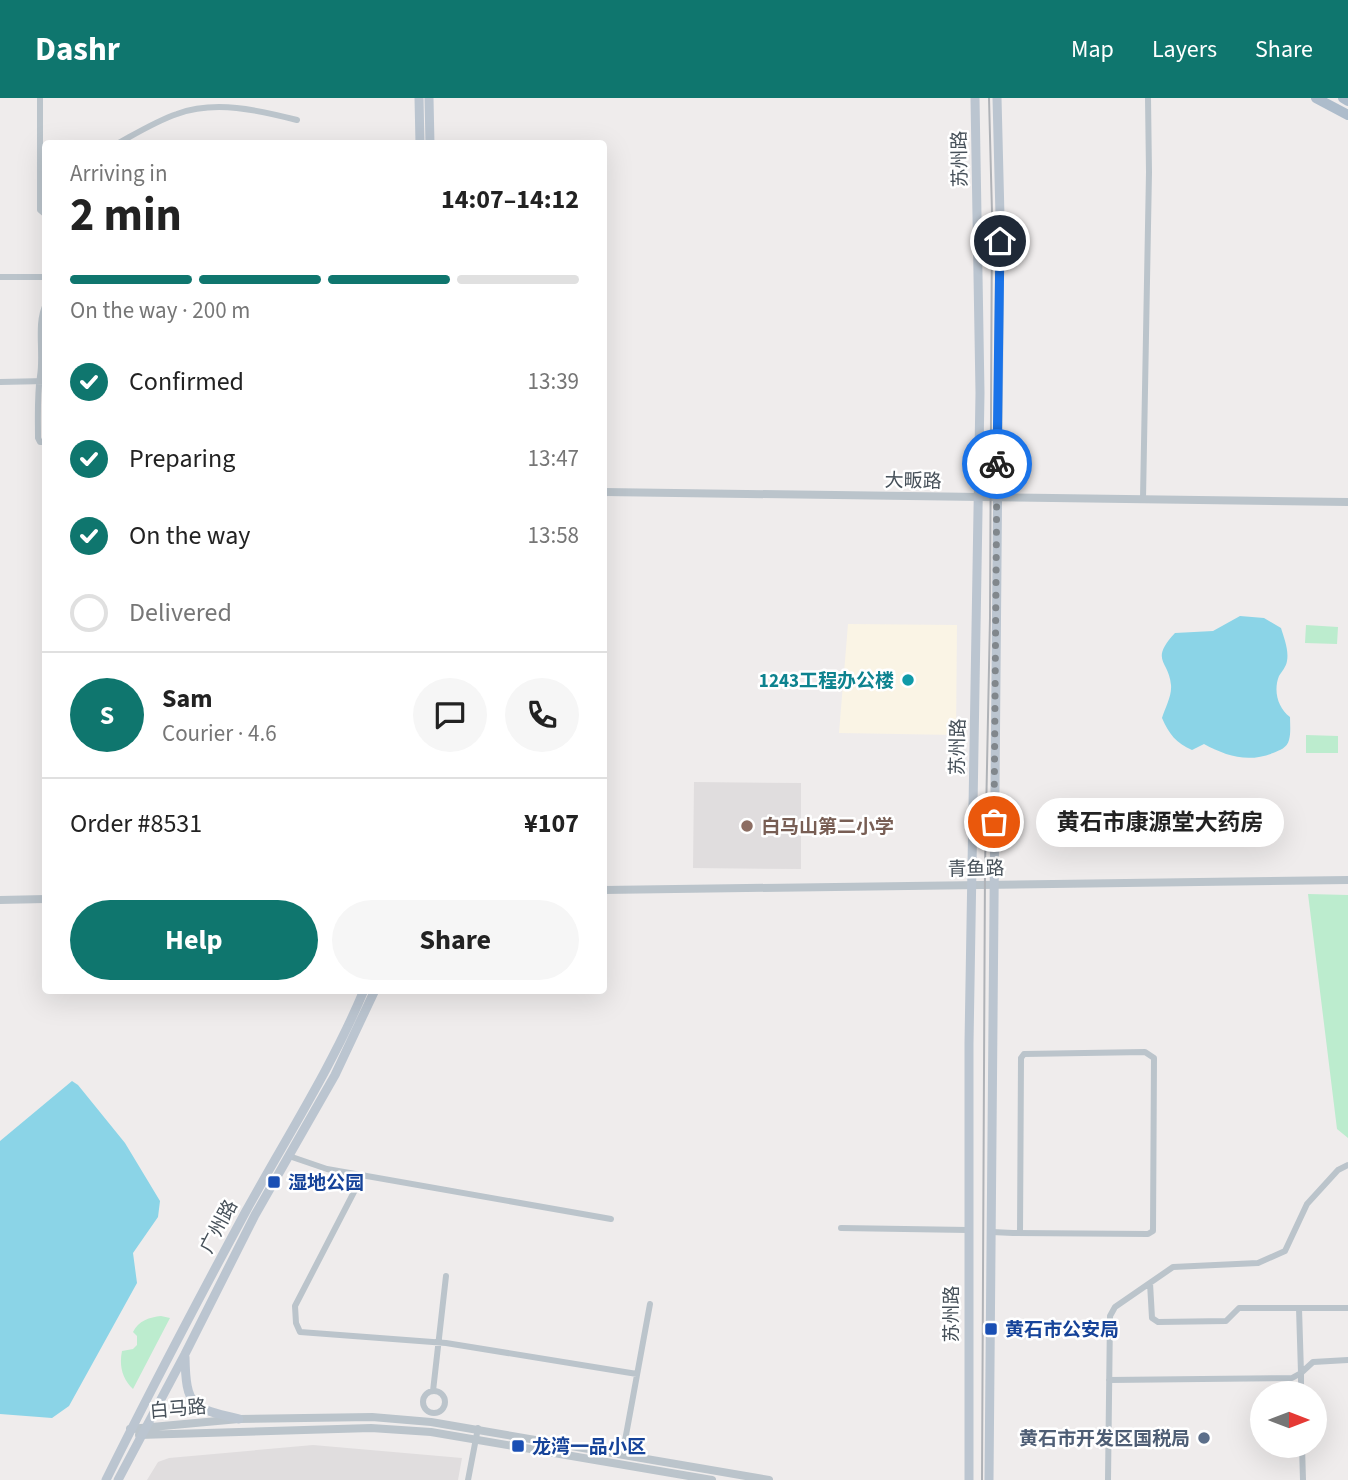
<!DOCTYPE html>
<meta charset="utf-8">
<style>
:root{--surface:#fff;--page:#f6f6f6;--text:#222;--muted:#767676;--line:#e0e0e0;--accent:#0f766e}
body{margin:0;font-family:"Source Sans 3","Noto Sans SC",sans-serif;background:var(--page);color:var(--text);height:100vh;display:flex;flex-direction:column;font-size:26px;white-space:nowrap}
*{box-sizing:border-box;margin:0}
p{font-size:23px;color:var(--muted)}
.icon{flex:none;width:38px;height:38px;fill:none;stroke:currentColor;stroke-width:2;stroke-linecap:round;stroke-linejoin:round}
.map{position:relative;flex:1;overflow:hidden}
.panel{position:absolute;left:42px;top:42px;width:565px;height:854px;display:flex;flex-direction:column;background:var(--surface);border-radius:7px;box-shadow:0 7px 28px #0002}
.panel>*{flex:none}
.needle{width:46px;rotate:90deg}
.buttons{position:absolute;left:1250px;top:1283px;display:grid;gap:14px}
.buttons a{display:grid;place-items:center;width:77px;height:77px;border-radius:50%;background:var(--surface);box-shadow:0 7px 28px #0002;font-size:35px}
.pin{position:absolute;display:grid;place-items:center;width:60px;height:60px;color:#fff;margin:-30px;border:4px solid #fff;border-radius:50%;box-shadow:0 2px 7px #0007}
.courier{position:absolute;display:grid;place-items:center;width:70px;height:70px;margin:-35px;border:5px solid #1a73e8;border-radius:50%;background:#fff;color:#222;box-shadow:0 2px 9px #0007}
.bubble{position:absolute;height:49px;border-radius:24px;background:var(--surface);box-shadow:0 7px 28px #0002;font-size:23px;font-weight:700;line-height:49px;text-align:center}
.summary em{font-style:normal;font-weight:700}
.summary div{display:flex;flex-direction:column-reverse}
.summary{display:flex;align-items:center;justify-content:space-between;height:119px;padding:0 28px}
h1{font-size:46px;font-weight:700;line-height:52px}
.bar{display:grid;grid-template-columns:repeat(4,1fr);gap:10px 7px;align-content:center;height:84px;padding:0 28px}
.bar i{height:9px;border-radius:5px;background:var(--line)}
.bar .on{background:var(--accent)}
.bar p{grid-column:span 4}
.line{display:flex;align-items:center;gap:18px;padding:0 28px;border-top:2px solid var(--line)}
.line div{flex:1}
.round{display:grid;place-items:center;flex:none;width:74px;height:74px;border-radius:37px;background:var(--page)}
ol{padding:0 28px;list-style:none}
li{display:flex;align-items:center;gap:21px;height:77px}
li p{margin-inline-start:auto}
li .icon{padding:7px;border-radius:50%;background:var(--accent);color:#fff;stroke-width:4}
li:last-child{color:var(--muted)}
li i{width:38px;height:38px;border:4px solid var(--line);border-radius:50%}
.action{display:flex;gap:14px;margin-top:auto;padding:14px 28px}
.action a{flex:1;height:80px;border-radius:42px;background:var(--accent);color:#fff;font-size:28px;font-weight:700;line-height:80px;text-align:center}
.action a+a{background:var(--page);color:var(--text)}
header{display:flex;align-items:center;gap:42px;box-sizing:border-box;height:98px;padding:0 35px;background:var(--accent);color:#fff}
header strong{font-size:33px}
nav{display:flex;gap:38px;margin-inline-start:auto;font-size:24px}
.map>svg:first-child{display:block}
.commercial{fill:#faf4e5}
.education{fill:#e0ddde}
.green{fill:#bcecce}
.water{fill:#8bd4e7}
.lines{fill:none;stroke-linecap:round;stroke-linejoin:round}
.minor{stroke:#bbc4cb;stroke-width:6}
.tertiary{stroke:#bbc4cb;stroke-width:8}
.secondary{stroke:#bbc5d0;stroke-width:9}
.primary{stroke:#adbccb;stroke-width:10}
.tram{stroke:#afb2b7;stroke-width:2}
.done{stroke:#81878c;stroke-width:7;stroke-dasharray:0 12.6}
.route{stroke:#1a73e8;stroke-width:9}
.culture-dot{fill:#0f9aa8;stroke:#fff;stroke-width:2.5}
.education-dot{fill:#8d6e63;stroke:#fff;stroke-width:2.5}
.transit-dot{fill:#1a4fb4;stroke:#fff;stroke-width:2.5}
.service-dot{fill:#5c6f8a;stroke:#fff;stroke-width:2.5}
.labels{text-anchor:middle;stroke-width:5;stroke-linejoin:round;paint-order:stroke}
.street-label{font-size:19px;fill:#465059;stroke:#fff}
.culture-label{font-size:19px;font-weight:bold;fill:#0d838f;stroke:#fff;text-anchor:end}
.education-label{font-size:19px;font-weight:bold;fill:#785e54;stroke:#fff;text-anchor:start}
.transit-label{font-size:19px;font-weight:bold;fill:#164399;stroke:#fff;text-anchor:start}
.service-label{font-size:19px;font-weight:bold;fill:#4e5e75;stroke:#fff;text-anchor:end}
</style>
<header>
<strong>Dashr</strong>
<nav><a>Map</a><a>Layers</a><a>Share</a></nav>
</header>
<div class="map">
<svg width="1348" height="1382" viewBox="0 0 1348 1382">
<rect width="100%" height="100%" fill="#efecec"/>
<path class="commercial" d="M848,526L957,527L956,637L839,635Z"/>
<path class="education" d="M694,684L801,685V771L693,770Z
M313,1347L462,1360L458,1382H147L158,1364L169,1360Z"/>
<path class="green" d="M1306,527L1338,529L1337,546L1305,545Z
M1306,637L1338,638V655H1306Z
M1308,796L1348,797V1040L1337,1031Z
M161,1218L170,1220L133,1291C122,1281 119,1267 122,1253L133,1251L137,1247V1238L133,1234C138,1223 150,1219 161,1218Z"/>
<path class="water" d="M1240,518L1264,520L1281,530C1284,540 1289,552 1287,563C1286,569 1282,573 1279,578C1273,593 1278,610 1290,619C1290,626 1291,635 1289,642C1287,650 1280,652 1273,655C1248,665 1226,658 1204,646L1192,652C1176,645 1169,636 1162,620C1165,610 1172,598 1171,587C1169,562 1149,563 1175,535L1213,533Z
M72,983L78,987L125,1045L160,1103L158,1119L133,1155L137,1185L69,1308L52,1320L0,1316V1043Z"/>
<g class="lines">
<path class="minor" d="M40,0V112L46,117
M117,46C137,35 156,23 177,16C215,2 258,12 297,22
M0,179H46
M46,206C36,226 44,255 40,278C37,298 38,319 38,340L40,344H46
M0,284L46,283
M1143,401L1149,74L1148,0
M289,1058L327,1071L611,1121
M355,1092L295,1208L296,1225L300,1234L446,1245L637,1276
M841,1130L968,1132
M992,1134L1013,1135L1148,1136L1153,1133L1154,960L1145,954L1024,956L1021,960L1020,1135
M1150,1185L1152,1220L1158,1224L1226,1223L1239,1210H1348
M1299,1210L1301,1275
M1301,1275L1313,1264L1348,1262
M1109,1282L1292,1280L1301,1275V1295
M433,1293L446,1178
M423 1304a11 11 0 1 1 22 0a11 11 0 1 1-22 0Z
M624,1348L650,1206
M1302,1348L1303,1382
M468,1382L478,1330
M1108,1382L1110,1218L1115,1209L1173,1169L1258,1165L1285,1153L1307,1106L1338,1072L1348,1067"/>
<path class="tertiary" d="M604,394L1348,404
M604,792L1348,782
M0,802L46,801
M130,1331L239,1321L372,1319L431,1324L769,1382
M139,1337L371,1330L431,1334L712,1382"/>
<path class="secondary" d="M419,0L420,46
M429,0L430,46
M185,1259C186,1309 192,1310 239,1321
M106,1382C151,1291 198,1202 246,1113C286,1040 332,969 364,892
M118,1382L185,1256L255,1117L335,977L375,892
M969,1382V945L980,295L975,0
M989,1382L1000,118L997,0"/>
<path class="primary" d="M1316,0L1348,17
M1343,0L1348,3"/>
<path class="tram" d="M982,1382L985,768L990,520L992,115L989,0"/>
</g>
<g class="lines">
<path class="done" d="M994,724L997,366"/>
<path class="route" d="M997,366L1000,143"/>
</g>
<circle class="culture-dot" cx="908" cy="582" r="7"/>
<circle class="education-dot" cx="747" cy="728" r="7"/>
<g class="transit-dot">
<rect x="267" y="1077" width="14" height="14" rx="3.5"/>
<rect x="984" y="1224" width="14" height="14" rx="3.5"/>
<rect x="511" y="1341" width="14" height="14" rx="3.5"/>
</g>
<circle class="service-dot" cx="1204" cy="1340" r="7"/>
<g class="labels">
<g class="street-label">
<text transform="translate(959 61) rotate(-91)" y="7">苏州路</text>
<text transform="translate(913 382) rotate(1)" y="7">大畈路</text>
<text transform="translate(957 649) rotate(-89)" y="7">苏州路</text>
<text transform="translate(976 770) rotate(-1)" y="7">青鱼路</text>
<text transform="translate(218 1128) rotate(-62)" y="7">广州路</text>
<text transform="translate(951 1216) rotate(-90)" y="7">苏州路</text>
<text transform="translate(178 1310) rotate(-5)" y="7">白马路</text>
</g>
<g class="culture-label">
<text x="894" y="589">1243工程办公楼</text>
</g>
<g class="education-label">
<text x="761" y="735">白马山第二小学</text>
</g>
<g class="transit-label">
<text x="288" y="1091">湿地公园</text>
<text x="1005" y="1238">黄石市公安局</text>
<text x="532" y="1355">龙湾一品小区</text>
</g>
<g class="service-label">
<text x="1190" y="1347">黄石市开发区国税局</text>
</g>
</g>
</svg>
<div class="buttons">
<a><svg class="needle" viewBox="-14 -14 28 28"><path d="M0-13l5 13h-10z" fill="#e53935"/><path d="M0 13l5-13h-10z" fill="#767676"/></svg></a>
</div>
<div class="pin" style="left:994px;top:724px;background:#ea580c"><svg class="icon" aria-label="bag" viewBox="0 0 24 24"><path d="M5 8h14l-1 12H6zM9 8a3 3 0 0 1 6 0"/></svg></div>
<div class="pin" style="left:1000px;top:143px;background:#1f2937"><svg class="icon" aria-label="home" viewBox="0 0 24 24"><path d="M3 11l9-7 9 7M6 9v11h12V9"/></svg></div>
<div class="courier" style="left:997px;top:366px"><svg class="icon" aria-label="bike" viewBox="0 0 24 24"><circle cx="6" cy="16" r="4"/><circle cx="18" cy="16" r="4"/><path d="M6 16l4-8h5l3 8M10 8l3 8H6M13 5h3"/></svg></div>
<div class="bubble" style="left:1036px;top:700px;width:248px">黄石市康源堂大药房</div>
<section class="panel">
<div class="summary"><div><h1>2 min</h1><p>Arriving in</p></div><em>14:07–14:12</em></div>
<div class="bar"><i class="on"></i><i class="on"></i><i class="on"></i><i></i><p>On the way · 200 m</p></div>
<ol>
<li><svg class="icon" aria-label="check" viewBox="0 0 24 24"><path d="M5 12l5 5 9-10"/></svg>Confirmed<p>13:39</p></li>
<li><svg class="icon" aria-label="check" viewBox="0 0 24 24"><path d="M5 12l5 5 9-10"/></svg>Preparing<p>13:47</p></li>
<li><svg class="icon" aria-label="check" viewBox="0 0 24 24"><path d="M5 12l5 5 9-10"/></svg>On the way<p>13:58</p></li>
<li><i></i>Delivered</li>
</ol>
<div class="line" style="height:126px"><b class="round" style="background:var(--accent);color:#fff">S</b><div><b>Sam</b><p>Courier · 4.6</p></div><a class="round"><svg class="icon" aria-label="chat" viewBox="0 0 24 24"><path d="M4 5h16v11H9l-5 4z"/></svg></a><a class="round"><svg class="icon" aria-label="phone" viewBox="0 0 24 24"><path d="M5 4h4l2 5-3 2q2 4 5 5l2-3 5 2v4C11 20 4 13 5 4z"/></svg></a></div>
<div class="line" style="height:91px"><div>Order #8531</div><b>¥107</b></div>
<div class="action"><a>Help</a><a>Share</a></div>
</section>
</div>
